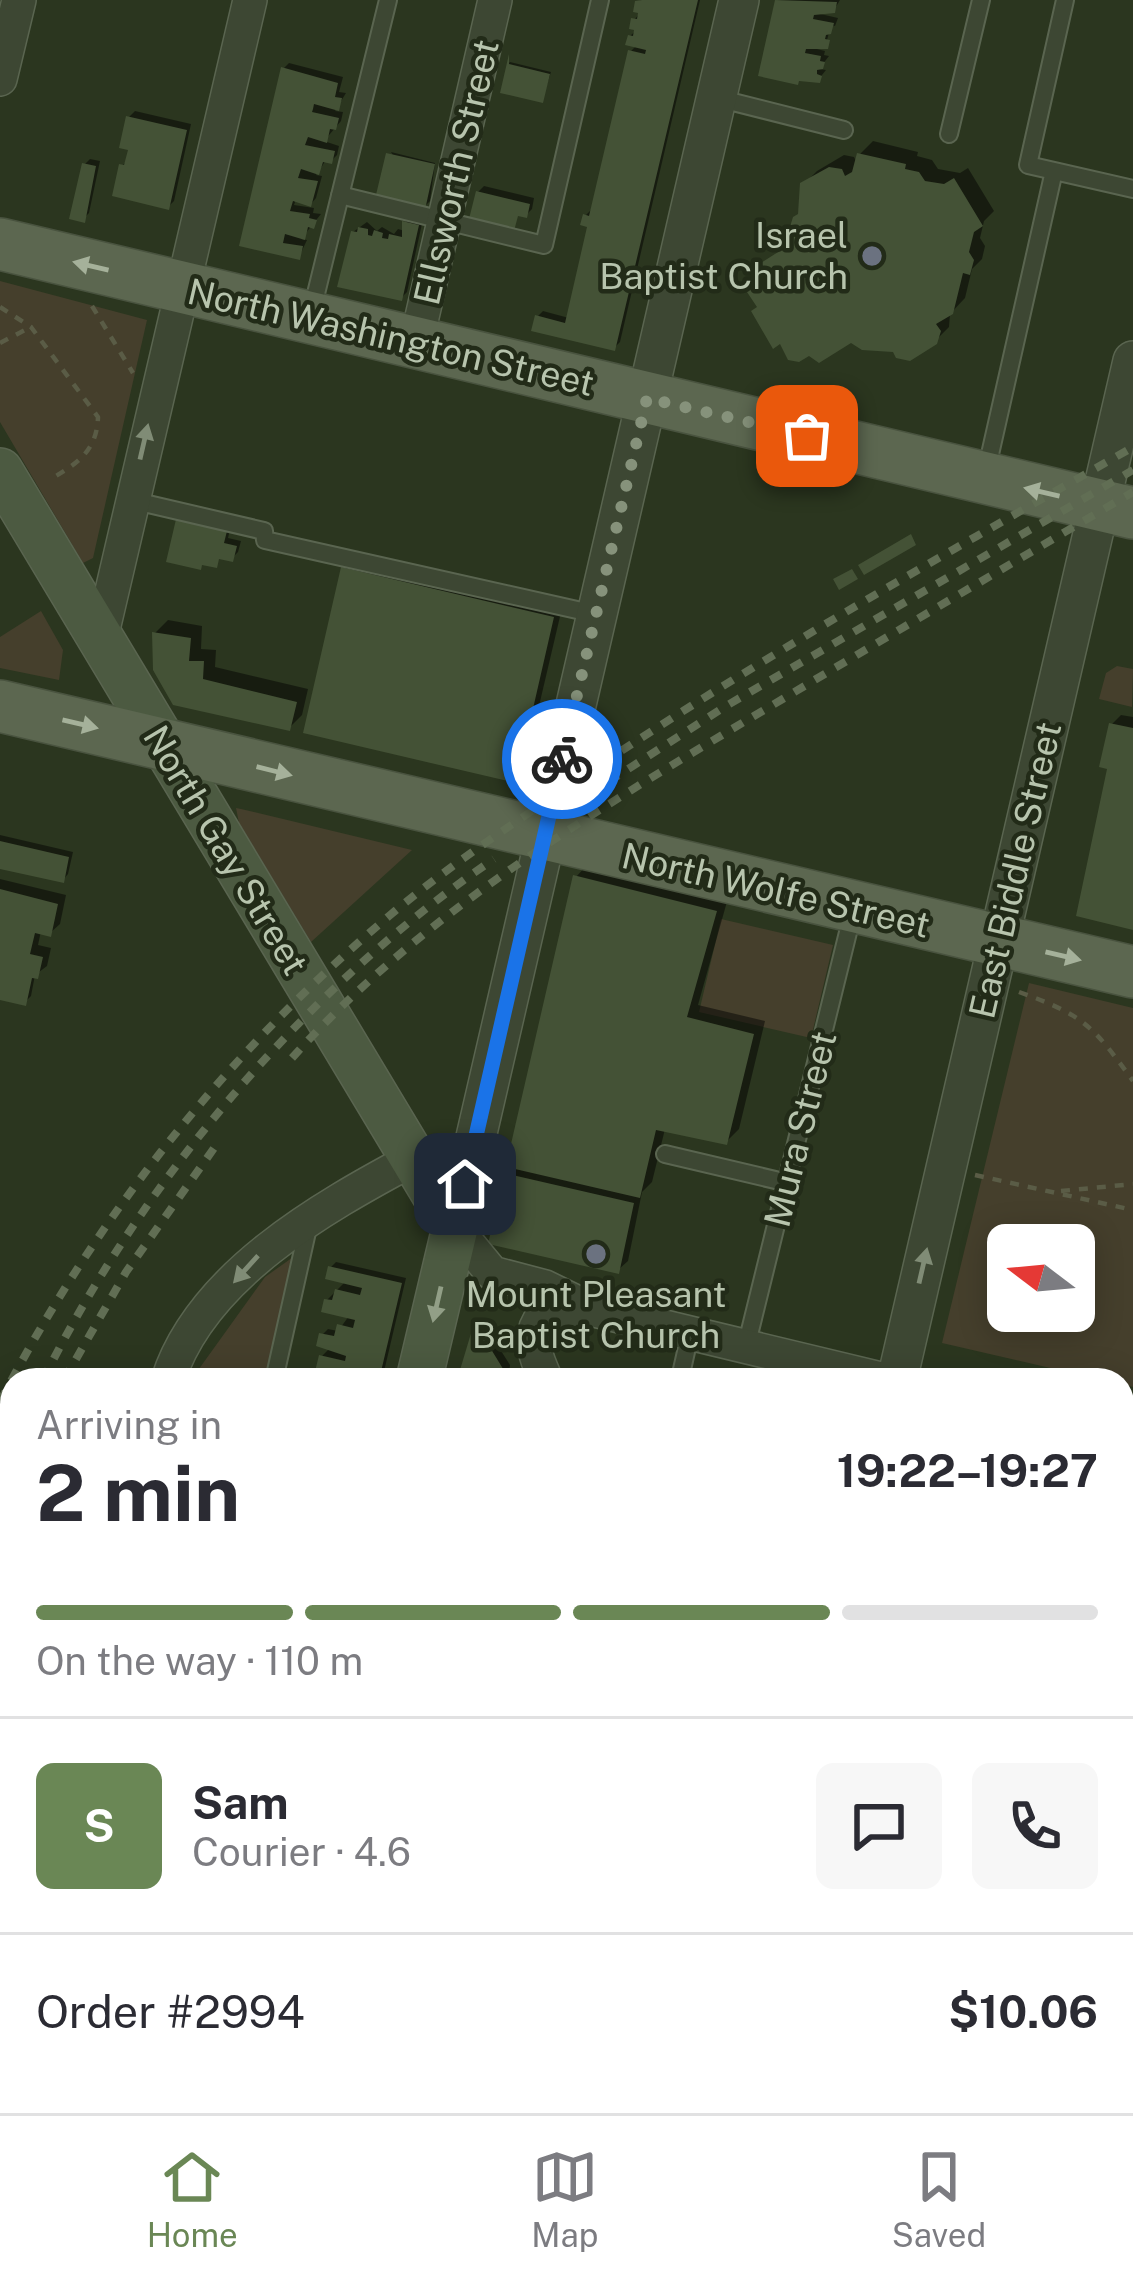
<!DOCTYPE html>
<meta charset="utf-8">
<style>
:root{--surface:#fff;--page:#f7f7f7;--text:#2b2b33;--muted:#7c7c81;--line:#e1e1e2;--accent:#6a8755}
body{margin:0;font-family:"Public Sans",sans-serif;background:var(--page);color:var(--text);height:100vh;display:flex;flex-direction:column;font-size:45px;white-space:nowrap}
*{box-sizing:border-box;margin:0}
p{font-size:39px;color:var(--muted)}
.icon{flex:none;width:66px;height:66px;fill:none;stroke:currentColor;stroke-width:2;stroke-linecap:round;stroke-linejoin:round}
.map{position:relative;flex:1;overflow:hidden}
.side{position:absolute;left:0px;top:1368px;width:1134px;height:747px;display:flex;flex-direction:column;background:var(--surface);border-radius:36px 36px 0 0;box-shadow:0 6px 30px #0003}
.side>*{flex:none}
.needle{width:78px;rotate:286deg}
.tools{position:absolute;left:987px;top:1224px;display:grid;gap:24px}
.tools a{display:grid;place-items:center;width:108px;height:108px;border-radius:18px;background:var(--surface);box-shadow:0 6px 30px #0003;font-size:60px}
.pin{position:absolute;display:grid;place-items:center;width:102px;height:102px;color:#fff;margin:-51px;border-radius:24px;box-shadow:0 6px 18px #0006}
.courier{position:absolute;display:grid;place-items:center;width:120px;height:120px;margin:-60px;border:9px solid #1a73e8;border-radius:50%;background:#fff;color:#222;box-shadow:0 3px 15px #0007}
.overview em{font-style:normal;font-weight:700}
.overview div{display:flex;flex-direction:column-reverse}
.overview{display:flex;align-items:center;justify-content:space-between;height:204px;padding:0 36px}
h1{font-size:78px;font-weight:700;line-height:90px}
.bar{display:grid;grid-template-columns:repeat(4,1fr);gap:18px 12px;align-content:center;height:144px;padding:0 36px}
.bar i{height:15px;border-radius:9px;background:var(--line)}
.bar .active{background:var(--accent)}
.bar p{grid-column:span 4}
.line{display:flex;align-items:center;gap:30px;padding:0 36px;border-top:3px solid var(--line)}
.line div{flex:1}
.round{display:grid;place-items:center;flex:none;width:126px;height:126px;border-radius:18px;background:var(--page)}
.dock{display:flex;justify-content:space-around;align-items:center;height:168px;border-top:3px solid var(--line);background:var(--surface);font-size:33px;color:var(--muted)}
.dock a{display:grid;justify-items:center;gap:6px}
.dock .active{color:var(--accent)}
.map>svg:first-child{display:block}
.green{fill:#453f2c;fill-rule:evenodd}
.shadow{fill:#0007}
.building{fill:#445236}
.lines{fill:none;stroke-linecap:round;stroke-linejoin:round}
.service-casing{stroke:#5a6550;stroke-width:20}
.minor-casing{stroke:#5a6550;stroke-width:36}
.tertiary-casing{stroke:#5a6550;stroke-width:42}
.secondary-casing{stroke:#5a6550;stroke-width:48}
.primary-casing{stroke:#49533f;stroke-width:54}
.path{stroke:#5a5c46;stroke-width:4.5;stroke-dasharray:9 9;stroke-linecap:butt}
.service{stroke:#3d4733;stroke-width:16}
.minor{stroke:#3d4733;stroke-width:33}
.tertiary{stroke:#3d4733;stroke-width:39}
.secondary{stroke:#4c5a41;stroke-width:45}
.primary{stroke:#5c6750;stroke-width:51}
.rail{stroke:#616e54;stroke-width:8;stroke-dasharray:12 12;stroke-linecap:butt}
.oneway{fill:#a5b19a}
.oneway2{fill:#808c76}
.oneway3{fill:#929f87}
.done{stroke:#86927b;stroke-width:12;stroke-dasharray:0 21.6}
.route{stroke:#1a73e8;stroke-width:15}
.worship-dot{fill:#6b7280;stroke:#222b18;stroke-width:4.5}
.labels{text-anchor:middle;stroke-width:9;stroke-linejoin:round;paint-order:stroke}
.street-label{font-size:36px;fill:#b7c4ad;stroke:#222b18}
.poi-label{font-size:36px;fill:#b7c4ad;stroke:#222b18;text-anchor:end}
</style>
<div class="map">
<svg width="1133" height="2113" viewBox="0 0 1133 2113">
<rect width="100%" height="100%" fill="#2b361f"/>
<path class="green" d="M0,281L147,320L93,558L83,563L0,422Z
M41,611L63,650L59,680L0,668V637Z
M1117,666L1133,669L1132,707L1099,699L1106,673Z
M236,808L241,809L412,850L311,942L239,823Z
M721,919L833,945L811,1038L699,1012Z
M1029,983L1133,1008V1387L1122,1384V1380H1102L942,1343ZM1008,1245H1074V1311H1008Z
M296,1255L269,1380H191L265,1277Z
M765,2103H1008L1051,2113H798Z"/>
<path class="shadow" d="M641,0H700L620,342L614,348L537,317L543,311L569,318L591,225L585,216L591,210L631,51L637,45L630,36L639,28L634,20L642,11L638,3Z
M778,0H840L834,10L816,13L838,18L835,26L831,25L826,44L813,48L825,51L824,55L829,56L819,69L826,70L818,80L761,73Z
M510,62L551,72L542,100L508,64Z
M289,63L343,77L339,92L346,93L335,111L343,112L341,121L324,141L339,146L337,155L331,161L326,160L316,175L322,176L316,198L311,204L296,199L294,205L314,208L313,213L321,214L301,239L307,240L299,257L243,243L283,69Z
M135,111L191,124L174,201L168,207L122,166L129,159V117Z
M873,141L918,152L917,156L932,160L938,169L960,173L968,168L994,211L984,221L980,238L985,246L982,259L972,269L965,298L950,314L949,327L935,341L760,306L762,265L794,241L803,185L817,171L844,155L854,157L857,163L860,154Z
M391,152L435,163L430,201L424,207Z
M90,159L100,161L89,213L83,219L84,165Z
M484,186L534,198L532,209L526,215L478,192Z
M411,216L423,219L407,292L401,298L353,232L367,222L377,231L382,227L394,234L398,229L405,231L406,222Z
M232,521L228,538L241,541L238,552L232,558L220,555L203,562Z
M357,556L562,608L524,770L515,780L344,569Z
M168,620L202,626L201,649L216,650L215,667L308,689L302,715L289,728L175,702L155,633Z
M1121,715L1133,717V926L1110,766L1112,724Z
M0,835L73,852L68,874L63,880L0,866Z
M585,867L728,898L698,1005L765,1021L739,1129L726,1142L665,1129L652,1182L642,1192L628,1261L618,1270L507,1175L513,1169L576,877Z
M0,879L66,895L60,924L50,933L41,931L38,945L51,948L47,966L35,975L31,996L25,1002L0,997Z
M336,1262L406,1278L382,1380H323L322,1356L330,1348L322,1335L328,1329L338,1331L349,1316L327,1300L346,1281L330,1268Z
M484,1324L510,1365L508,1380H460L474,1331Z
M647,1376L667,1379V1380H639Z
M1122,1832L1133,1835L1122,1870Z
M0,1969L12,1972V2041L9,2044L8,2022L0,2021Z
M296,2103H557L603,2113H372L373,2108L368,2107L366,2113H334L336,2107L328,2105L326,2113H294Z"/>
<path class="building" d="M642,0H698L615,351L531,331L535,315L565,323L587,227L580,225L583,214L589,216L628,50L645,54L646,50L625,45L628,35L633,36L634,30L629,29L631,18L637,19L638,13L633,12L635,1Z
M775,0L837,2L835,13L814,15L813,19L834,23L831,34L826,35L825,39L830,40L828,49H806L805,53L821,56L820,61L825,62L823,69L817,70V74L822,76L820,83L799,81L798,85L758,76Z
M509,54V64L550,74L543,103L500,93Z
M281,67L338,83L335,97L342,98L339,111L314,104L313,109L312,112L339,118L336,130L330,129L327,143L308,137L305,145L335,151L332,164L323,162L319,175L301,169L298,178L318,181L311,207L293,201L290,211L310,214L309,218L317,220L314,229L308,227L305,240L285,234L283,243L303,246L300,260L239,246Z
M126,116L187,130L169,210L112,196L119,164L124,165L128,150L119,148Z
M386,153L435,164L425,210L375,199Z
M857,153L906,164L905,169L919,172L925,181L944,184L954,178L983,226L974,232L969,252L974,260L970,275L963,273L953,314L936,324L941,331L937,344L910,361L896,358L893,352L862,350L851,343L819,363L809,356L799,362L788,360L780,344L773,349L751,311L757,307L747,292L750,282L760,276L759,264L791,244L789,230L793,217L798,214L800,183L829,167L842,169L845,176L852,172Z
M82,163L96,166L85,223L69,219Z
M476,191L530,204L527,218L518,216L514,231L469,219Z
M402,221L419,225L402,301L337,287L351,231L357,232L358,227L368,229V235L372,236L374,230L383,233L382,238L388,239L389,234L402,237Z
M177,515L228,527L224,543L237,546L233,562L219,559L217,568L202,565L201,570L166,562Z
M911,534L916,545L864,575L858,565Z
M341,567L554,617L516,783L303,733Z
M852,569L858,579L839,590L833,579Z
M152,632L191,638L189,661H204L203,679L297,702L290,731L173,705L153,670Z
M1109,723L1133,728V930L1076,916L1107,769L1099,767Z
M0,841L69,857L64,883L0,869Z
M573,875L717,911L687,1017L754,1034L727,1145L656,1130L640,1198L515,1169L514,1172L505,1170Z
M0,889L58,904L51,937L35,933L30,954L43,957L38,979L32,978L26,1006L0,1000Z
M504,1173L634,1203L619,1274L488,1244Z
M328,1266L402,1283L379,1380H313L319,1355L345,1361L346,1356L316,1346L319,1333L334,1336L337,1324L353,1328L355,1320L321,1312L324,1299L332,1300L335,1289L360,1295L362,1288L325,1279Z
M478,1328L505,1372L504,1380H457L472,1330Z
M1122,1474L1133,1477V1532L1124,1530L1128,1512L1122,1510Z
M1133,1704V1766L1132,1769L1122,1766V1730Z
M1123,1956L1133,1958V2084L1122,2081Z
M0,1976L12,1979L10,2047L2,2046L1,2040L5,2024L0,2023Z
M292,2103H516L552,2111L331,2113L332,2109L324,2107L323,2113H290Z"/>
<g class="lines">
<defs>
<path id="service" d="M1065,0L1028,165L1133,189
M717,98L844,130
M949,134L981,0
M340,195L544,245L600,0
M311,314L388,0
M986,472L1054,171
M131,500L264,531L265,540L595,614
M665,1154L788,1183
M746,1347L853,912
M274,1380L309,1223
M685,1380L681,1374L690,1334
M1122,1573L1133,1576
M1122,1674L1127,1675
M1122,1948L1133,1951
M58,2103L100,2113
M26,2113L29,2103"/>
<path id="minor" d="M0,79L19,0
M416,343L495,0
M101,638L250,0
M455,1228L492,1273L545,1287L590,1309L885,1380
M168,1380C201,1276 323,1207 413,1159
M546,1380C536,1358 526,1336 543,1316L589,1309
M1122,1435L1133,1437
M1122,1798L1133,1800"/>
<path id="tertiary" d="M455,1228L739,0
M897,1380L1133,361"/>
<path id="secondary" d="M0,471L455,1228L419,1380
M0,1852L12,1855
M0,1940L12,1943
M679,2103L722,2113
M1079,2103L1121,2113
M245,2113L248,2103"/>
<path id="primary" d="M0,244L1133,513
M0,706L1133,972"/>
</defs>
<use href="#service" class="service-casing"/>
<use href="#minor" class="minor-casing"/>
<use href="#tertiary" class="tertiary-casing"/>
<use href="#secondary" class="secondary-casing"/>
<use href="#primary" class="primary-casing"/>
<path class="path" d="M92,306L133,373
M0,307L31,327L98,417C97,451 77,464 49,480
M0,343L31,327
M1019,992C1084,1015 1093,1026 1133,1081
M975,1175L1133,1210
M1061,1191L1133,1184
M0,1895L12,1898
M844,2103L852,2109L864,2103
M900,2103L921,2113
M979,2113L981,2103"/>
<use href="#service" class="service"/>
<use href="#minor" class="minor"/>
<use href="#tertiary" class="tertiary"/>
<use href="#secondary" class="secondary"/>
<use href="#primary" class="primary"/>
<path class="rail" d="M588,795L726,706L1133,470
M292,1058C420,915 591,813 754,716C880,641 1007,566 1133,492
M43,1380C142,1180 309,984 494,859
M64,1380L126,1272L217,1144
M0,1402C96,1216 229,1051 389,916C447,867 510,826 573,783C753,661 944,555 1133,447
M0,1470L12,1442
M0,1515L12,1486"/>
</g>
<defs><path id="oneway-solid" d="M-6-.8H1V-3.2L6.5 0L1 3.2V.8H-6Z" transform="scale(3)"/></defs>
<g class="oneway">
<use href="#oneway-solid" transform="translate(91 266) rotate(-167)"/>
<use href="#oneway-solid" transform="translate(1042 492) rotate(-167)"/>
<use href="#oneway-solid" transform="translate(80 724) rotate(13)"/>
<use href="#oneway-solid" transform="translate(274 771) rotate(14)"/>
<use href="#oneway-solid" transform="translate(1063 956) rotate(13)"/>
</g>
<g class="oneway2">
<use href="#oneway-solid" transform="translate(144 442) rotate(-77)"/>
<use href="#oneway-solid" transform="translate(923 1266) rotate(-77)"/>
<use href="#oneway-solid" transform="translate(246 1269) rotate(132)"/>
</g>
<use class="oneway3" href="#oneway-solid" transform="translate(437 1304) rotate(103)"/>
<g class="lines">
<path class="done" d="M562,759L647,398L807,436"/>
<path class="route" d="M465,1184L562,759"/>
</g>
<g class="worship-dot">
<circle cx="872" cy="256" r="12"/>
<circle cx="596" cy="1254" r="12"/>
</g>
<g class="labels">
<g class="street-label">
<text transform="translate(456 172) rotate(-77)" y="13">Ellsworth Street</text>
<text transform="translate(391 337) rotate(13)" y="13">North Washington Street</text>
<text transform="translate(226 850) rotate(59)" y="13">North Gay Street</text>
<text transform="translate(1015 870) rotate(-77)" y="13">East Biddle Street</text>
<text transform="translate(776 890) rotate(13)" y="13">North Wolfe Street</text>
<text transform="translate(800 1129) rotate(-76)" y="13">Mura Street</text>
</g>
<g class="poi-label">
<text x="848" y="248">Israel<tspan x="848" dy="41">Baptist Church</tspan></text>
<text x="596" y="1307" text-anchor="middle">Mount Pleasant<tspan x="596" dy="41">Baptist Church</tspan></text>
</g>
</g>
</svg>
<div class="tools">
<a><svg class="needle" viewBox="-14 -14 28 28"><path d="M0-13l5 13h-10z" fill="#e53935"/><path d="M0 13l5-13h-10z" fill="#7c7c81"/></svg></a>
</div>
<div class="pin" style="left:807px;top:436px;background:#ea580c"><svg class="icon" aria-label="bag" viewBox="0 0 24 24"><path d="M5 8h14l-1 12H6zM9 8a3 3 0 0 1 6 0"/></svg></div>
<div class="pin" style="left:465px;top:1184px;background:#1f2937"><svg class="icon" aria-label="home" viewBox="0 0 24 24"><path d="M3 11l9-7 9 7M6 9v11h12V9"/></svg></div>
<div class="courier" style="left:562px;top:759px"><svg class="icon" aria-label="bike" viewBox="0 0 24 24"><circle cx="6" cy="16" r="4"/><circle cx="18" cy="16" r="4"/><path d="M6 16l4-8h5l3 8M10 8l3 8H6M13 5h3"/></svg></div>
<section class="side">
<div class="overview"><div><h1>2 min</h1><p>Arriving in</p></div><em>19:22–19:27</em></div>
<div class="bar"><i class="active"></i><i class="active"></i><i class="active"></i><i></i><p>On the way · 110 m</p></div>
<div class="line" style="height:216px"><b class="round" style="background:var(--accent);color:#fff">S</b><div><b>Sam</b><p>Courier · 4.6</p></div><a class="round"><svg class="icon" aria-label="chat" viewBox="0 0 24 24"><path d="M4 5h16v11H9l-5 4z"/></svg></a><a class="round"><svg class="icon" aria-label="phone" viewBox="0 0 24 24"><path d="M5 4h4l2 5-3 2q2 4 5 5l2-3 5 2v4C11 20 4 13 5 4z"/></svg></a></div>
<div class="line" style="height:156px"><div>Order #2994</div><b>$10.06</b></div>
</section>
</div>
<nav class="dock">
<a class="active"><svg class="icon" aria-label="home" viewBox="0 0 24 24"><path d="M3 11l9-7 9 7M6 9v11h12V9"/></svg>Home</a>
<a><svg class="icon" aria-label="map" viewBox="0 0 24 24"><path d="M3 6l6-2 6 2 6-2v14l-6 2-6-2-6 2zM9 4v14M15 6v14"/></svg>Map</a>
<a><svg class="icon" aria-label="saved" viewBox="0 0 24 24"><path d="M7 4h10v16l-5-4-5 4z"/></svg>Saved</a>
</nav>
